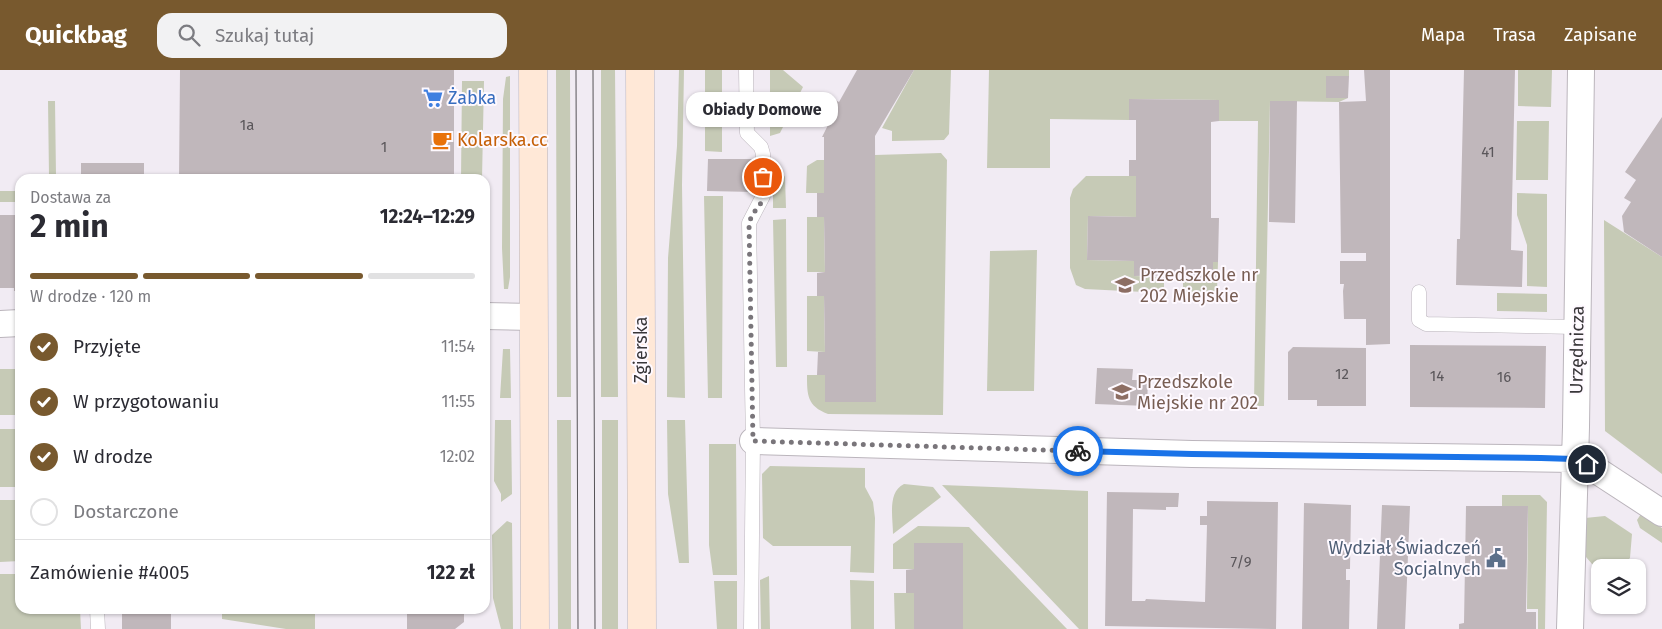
<!DOCTYPE html>
<html lang="pl">
<meta charset="utf-8">
<style>
:root{--surface:#fff;--page:#f2f2f3;--text:#2b2b33;--muted:#7c7c81;--line:#e1e1e2;--accent:#78592e}
body{margin:0;font-family:"Fira Sans",sans-serif;background:var(--page);color:var(--text);height:100vh;display:flex;flex-direction:column;font-size:19px;white-space:nowrap}
*{box-sizing:border-box;margin:0}
p{font-size:16px;color:var(--muted)}
.icon{flex:none;width:28px;height:28px;fill:none;stroke:currentColor;stroke-width:2;stroke-linecap:round;stroke-linejoin:round}
.map{position:relative;flex:1;overflow:hidden}
.sheet{position:absolute;left:15px;top:104px;width:475px;height:440px;display:flex;flex-direction:column;background:var(--surface);border-radius:15px;box-shadow:0 1px 4px #0004}
.sheet>*{flex:none}
.buttons{position:absolute;left:1591px;top:489px;display:grid;gap:10px}
.buttons a{display:grid;place-items:center;width:55px;height:55px;border-radius:10px;background:var(--surface);box-shadow:0 1px 4px #0004;font-size:25px}
.pin{position:absolute;display:grid;place-items:center;width:42px;height:42px;color:#fff;margin:-21px;border:2px solid #fff;border-radius:50%;box-shadow:0 1px 5px #0007}
.courier{position:absolute;display:grid;place-items:center;width:50px;height:50px;margin:-25px;border:4px solid #1a73e8;border-radius:50%;background:#fff;color:#222;box-shadow:0 1px 6px #0007}
.bubble{position:absolute;height:35px;border-radius:15px;background:var(--surface);box-shadow:0 1px 4px #0004;font-size:16px;font-weight:700;line-height:35px;text-align:center}
.headline em{font-style:normal;font-weight:700}
.headline div{display:flex;flex-direction:column-reverse}
.headline{display:flex;align-items:center;justify-content:space-between;height:85px;padding:0 15px}
h1{font-size:32px;font-weight:700;line-height:38px}
.bar{display:grid;grid-template-columns:repeat(4,1fr);gap:8px 5px;align-content:center;height:60px;padding:0 15px}
.bar i{height:6px;border-radius:4px;background:var(--line)}
.bar .current{background:var(--accent)}
.bar p{grid-column:span 4}
.line{display:flex;align-items:center;gap:12px;padding:0 15px;border-top:1px solid var(--line)}
.line div{flex:1}
ol{padding:0 15px;list-style:none}
li{display:flex;align-items:center;gap:15px;height:55px}
li p{margin-inline-start:auto}
li .icon{padding:5px;border-radius:50%;background:var(--accent);color:#fff;stroke-width:4}
li:last-child{color:var(--muted)}
li i{width:28px;height:28px;border:2px solid var(--line);border-radius:50%}
header{display:flex;align-items:center;gap:30px;box-sizing:border-box;height:70px;padding:0 25px;background:var(--accent);color:#fff}
header strong{font-size:24px}
nav{display:flex;gap:28px;margin-inline-start:auto;font-size:18px}
.search{width:350px;height:45px;background:var(--page);display:flex;align-items:center;gap:12px;box-sizing:border-box;padding:0 18px;border-radius:15px;color:var(--muted);font-size:19px}
.map>svg:first-child{display:block}
.green{fill:#c6cab6}
.building{fill:#c0b7bb}
.lines{fill:none;stroke-linecap:round;stroke-linejoin:round}
.lane-casing{stroke:#bbb5bc;stroke-width:15}
.street-casing{stroke:#bbb5bc;stroke-width:28}
.secondary-casing{stroke:#bbb5bc;stroke-width:29}
.lane{stroke:#fff;stroke-width:14}
.street{stroke:#fff;stroke-width:26}
.secondary{stroke:#ffe8d7;stroke-width:28}
.tram{stroke:#565357;stroke-width:1}
.done{stroke:#79757a;stroke-width:5;stroke-dasharray:0 9}
.route{stroke:#1a73e8;stroke-width:6}
.labels{text-anchor:middle;stroke-width:4;stroke-linejoin:round;paint-order:stroke}
.number-label{font-size:15px;fill:#5a565a}
.shop-label{font-size:18px;fill:#366cbe;stroke:#fef9ff;text-anchor:start}
.food-label{font-size:18px;fill:#c56008;stroke:#fef9ff;text-anchor:start}
.education-label{font-size:18px;fill:#785e54;stroke:#fef9ff;text-anchor:start}
.street-label{font-size:18px;fill:#383639;stroke:#fef9ff}
.service-label{font-size:18px;fill:#4e5e75;stroke:#fef9ff;text-anchor:end}
</style>
<header>
<strong>Quickbag</strong>
<div class="search"><svg class="icon" aria-label="search" viewBox="0 0 24 24"><circle cx="10" cy="10" r="6"/><path d="M15 15l6 6"/></svg>Szukaj tutaj</div>
<nav><a>Mapa</a><a>Trasa</a><a>Zapisane</a></nav>
</header>
<div class="map">
<svg width="1662" height="559" viewBox="0 0 1662 559">
<rect width="100%" height="100%" fill="#f1ebf3"/>
<path class="green" d="M556,0H570L571,327H557Z
M601,0H615L618,327H601Z
M679,0H684L682,115L685,328L667,327L668,188L677,76Z
M705,0H722V82L705,81Z
M770,0H783L803,17L780,63L770,66Z
M914,0H951L949,64L944,70L892,71V61L882,58Z
M989,0H1349V6H1326V28H1348L1339,32L1270,31L1264,336H1254L1258,51H1219V30L1129,29V50L1050,49V98H987Z
M1518,0H1552L1551,37L1518,36Z
M510,6V207L508,219H504L502,178L503,29L506,7Z
M462,11H484L482,109H461Z
M48,31H55L56,106H49Z
M1517,51H1549L1548,110H1516Z
M941,83L947,90L943,345L828,344C807,336 807,325 807,305H825V332L875,85Z
M817,90H824V123H806L807,96Z
M779,98L785,107L786,138H773V106L774,101Z
M1086,106H1136V147L1088,146L1087,190L1134,191V206L1164,207V223L1085,219L1076,215L1070,198V128L1073,119Z
M0,121H20V132H0Z
M1517,123L1547,124V217L1527,216V175L1517,145Z
M704,126H723L722,328H708Z
M807,147H824L825,202H807Z
M786,149L787,297H776L773,150Z
M1604,150L1662,187V404L1605,361Z
M1037,180L1034,321H987L990,181Z
M1213,192H1218L1217,220L1212,225L1183,224V208H1213Z
M1497,223L1547,224V242L1497,241Z
M807,226H824L825,282L807,281Z
M503,279H510L511,328H500Z
M0,299H20V345H0Z
M495,350H511L512,424L501,432V424L494,411Z
M557,350H571V559H558Z
M602,350H618V559H602Z
M667,350H685L689,493H679L668,424Z
M0,359H20V417H0Z
M709,374H736L737,505H713L709,475Z
M770,396L865,398V417L873,432L875,448L874,503L850,502L851,476H773L763,468L762,404Z
M904,414L933,417L941,427L893,464C893,448 887,422 904,414Z
M942,415L1088,421V559H1079Z
M1502,425H1540L1547,432L1545,559H1538V539H1527L1528,437L1502,436Z
M0,430H20V491L0,492Z
M1641,444L1662,458V473L1640,458L1637,450Z
M1605,446L1632,464L1630,488L1621,497L1600,498L1598,501L1586,487L1585,448Z
M507,451L512,453L513,559H501L493,528L492,465Z
M918,456L969,457L1067,559H963V473H914V499H893V474Z
M0,504H20V539H80L81,559H0Z
M769,506L770,559H761L760,510Z
M850,510L874,511V559H851Z
M714,511H737V559H717Z
M894,523H914V559H895Z
M171,539H212V543H171Z
M222,539H315V559H286L222,549Z"/>
<path class="building" d="M180,0H454V109H179Z
M857,0H914L875,66L876,332H825V305H817L818,282H825L824,226H817V203L825,202L824,147H817V123H824V67H822L829,53L822,50L833,29L839,32Z
M1364,0H1390V274L1366,275V249H1344L1343,221L1344,214H1340V191H1366V183H1341L1339,32L1366,31Z
M1464,0H1515L1511,180L1523,181L1522,217L1456,215L1457,169H1460Z
M1326,6H1349L1348,28H1326Z
M1129,29L1219,30V51L1211,52V148H1219L1218,192H1213V208H1183V205L1134,206V191L1087,190L1088,146L1136,147V106H1129V90H1136V50H1129Z
M1270,31H1297L1295,153L1269,152Z
M1662,47V187L1624,162L1622,146L1631,132L1624,128L1636,110L1625,102Z
M708,89H755L754,122L707,121Z
M81,93H144V109H81Z
M0,145H16V148H20V221H14V218H0Z
M1410,275L1546,276L1545,338L1410,337Z
M1293,277L1366,278V336H1317V330H1288V282Z
M1097,298L1133,299L1132,310H1148L1147,336L1095,334Z
M1107,422L1179,423L1178,437H1166V440L1133,439L1132,531H1145L1146,529L1205,532L1207,455H1200V446H1207V431L1278,432L1276,559L1105,556Z
M1304,433L1351,435L1350,499H1346V510H1350L1349,559H1302Z
M1382,435L1410,436L1405,559H1377Z
M1466,436H1528L1526,542H1536V559H1459V554L1464,553Z
M914,473H963V559H914V523H906V500L914,499Z
M122,539H171V559H122Z
M407,539H464V552L455,559H407Z"/>
<g class="lines">
<defs>
<path id="lane" d="M746,0L747,63L761,77L763,84V126L749,153L753,371L751,559
M1419,222V250L1426,254L1577,257
M97,539L98,559"/>
<path id="street" d="M485,246L533,247
M0,254L20,253
M753,371L1192,384L1574,389L1587,394L1662,443
M1570,559L1576,357L1581,0"/>
<path id="secondary" d="M533,0L535,559
M640,0L642,559"/>
</defs>
<use href="#lane" class="lane-casing"/>
<use href="#street" class="street-casing"/>
<use href="#secondary" class="secondary-casing"/>
<use href="#lane" class="lane"/>
<use href="#street" class="street"/>
<use href="#secondary" class="secondary"/>
<path class="tram" d="M576,0L578,559
M593,0L595,559"/>
</g>
<g class="lines">
<path class="done" d="M763,107L761,133L752,145L749,153L753,371L1078,381"/>
<path class="route" d="M1078,381L1192,384L1541,388L1574,389L1587,394"/>
</g>
<defs>
<symbol id="supermarket-bare" viewBox="-9 -9 18 18"><path d="M-6-5.5h2.5l.6 2H6L4.5 2H-2.5L-4.4-4H-6ZM-1.5 3.2a1.3 1.3 0 1 0 .1 0ZM3 3.2a1.3 1.3 0 1 0 .1 0Z" fill="#3f7fe0" stroke="#fef9ff" stroke-width="2.5" paint-order="stroke"/></symbol>
<symbol id="cafe-bare" viewBox="-9 -9 18 18"><path d="M-5.5-4.5H6V0H3Q3 3.5 0 3.5H-2.5Q-5.5 3.5-5.5 0ZM3-3.2v2h1.7v-2ZM-6 4.5H4V6H-6Z" fill="#e8710a" stroke="#fef9ff" stroke-width="2.5" paint-order="stroke"/></symbol>
<symbol id="school-bare" viewBox="-9 -9 18 18"><path d="M0-5L7-2L0 1L-7-2ZM-4 1L0 2.5L4 1V4Q0 6-4 4Z" fill="#8d6e63" stroke="#fef9ff" stroke-width="2.5" paint-order="stroke"/></symbol>
<symbol id="civic-bare" viewBox="-9 -9 18 18"><path d="M-.6-6.5H3V-4.5H.6V-3L4-1V1h2V6H-6V1h2V-1L-.6-3ZM-1.2 2.5V6h2.4V2.5Z" fill="#5c6f8a" stroke="#fef9ff" stroke-width="2.5" paint-order="stroke"/></symbol>
</defs>
<g fill-rule="evenodd">
<use href="#supermarket-bare" x="419" y="14" width="28" height="28"/>
<use href="#cafe-bare" x="428" y="56" width="28" height="28"/>
<use href="#school-bare" x="1111" y="201" width="28" height="28"/>
<use href="#school-bare" x="1108" y="308" width="28" height="28"/>
<use href="#civic-bare" x="1482" y="474" width="28" height="28"/>
</g>
<g class="labels">
<g class="number-label">
<text x="247" y="60">1a</text>
<text x="384" y="82">1</text>
<text x="1488" y="87">41</text>
<text x="1342" y="309">12</text>
<text x="1437" y="311">14</text>
<text x="1504" y="312">16</text>
<text x="1241" y="497">7/9</text>
</g>
<g class="shop-label">
<text x="448" y="34">Żabka</text>
</g>
<g class="food-label">
<text x="457" y="76">Kolarska.cc</text>
</g>
<g class="education-label">
<text x="1140" y="211">Przedszkole nr<tspan x="1140" dy="21">202 Miejskie</tspan></text>
<text x="1137" y="318">Przedszkole<tspan x="1137" dy="21">Miejskie nr 202</tspan></text>
</g>
<g class="street-label">
<text transform="translate(641 280) rotate(-90)" y="6">Zgierska</text>
<text transform="translate(1577 280) rotate(-89)" y="6">Urzędnicza</text>
</g>
<g class="service-label">
<text x="1481" y="484">Wydział Świadczeń<tspan x="1481" dy="21">Socjalnych</tspan></text>
</g>
</g>
</svg>
<div class="buttons">
<a><svg class="icon" aria-label="layers" viewBox="0 0 24 24"><path d="M12 4l9 5-9 5-9-5zM3 14l9 5 9-5"/></svg></a>
</div>
<div class="pin" style="left:763px;top:107px;background:#ea580c"><svg class="icon" aria-label="bag" viewBox="0 0 24 24"><path d="M5 8h14l-1 12H6zM9 8a3 3 0 0 1 6 0"/></svg></div>
<div class="pin" style="left:1587px;top:394px;background:#1f2937"><svg class="icon" aria-label="home" viewBox="0 0 24 24"><path d="M3 11l9-7 9 7M6 9v11h12V9"/></svg></div>
<div class="courier" style="left:1078px;top:381px"><svg class="icon" aria-label="bike" viewBox="0 0 24 24"><circle cx="6" cy="16" r="4"/><circle cx="18" cy="16" r="4"/><path d="M6 16l4-8h5l3 8M10 8l3 8H6M13 5h3"/></svg></div>
<div class="bubble" style="left:686px;top:22px;width:152px">Obiady Domowe</div>
<section class="sheet">
<div class="headline"><div><h1>2 min</h1><p>Dostawa za</p></div><em>12:24–12:29</em></div>
<div class="bar"><i class="current"></i><i class="current"></i><i class="current"></i><i></i><p>W drodze · 120 m</p></div>
<ol>
<li><svg class="icon" aria-label="check" viewBox="0 0 24 24"><path d="M5 12l5 5 9-10"/></svg>Przyjęte<p>11:54</p></li>
<li><svg class="icon" aria-label="check" viewBox="0 0 24 24"><path d="M5 12l5 5 9-10"/></svg>W przygotowaniu<p>11:55</p></li>
<li><svg class="icon" aria-label="check" viewBox="0 0 24 24"><path d="M5 12l5 5 9-10"/></svg>W drodze<p>12:02</p></li>
<li><i></i>Dostarczone</li>
</ol>
<div class="line" style="height:65px"><div>Zamówienie #4005</div><b>122 zł</b></div>
</section>
</div>
